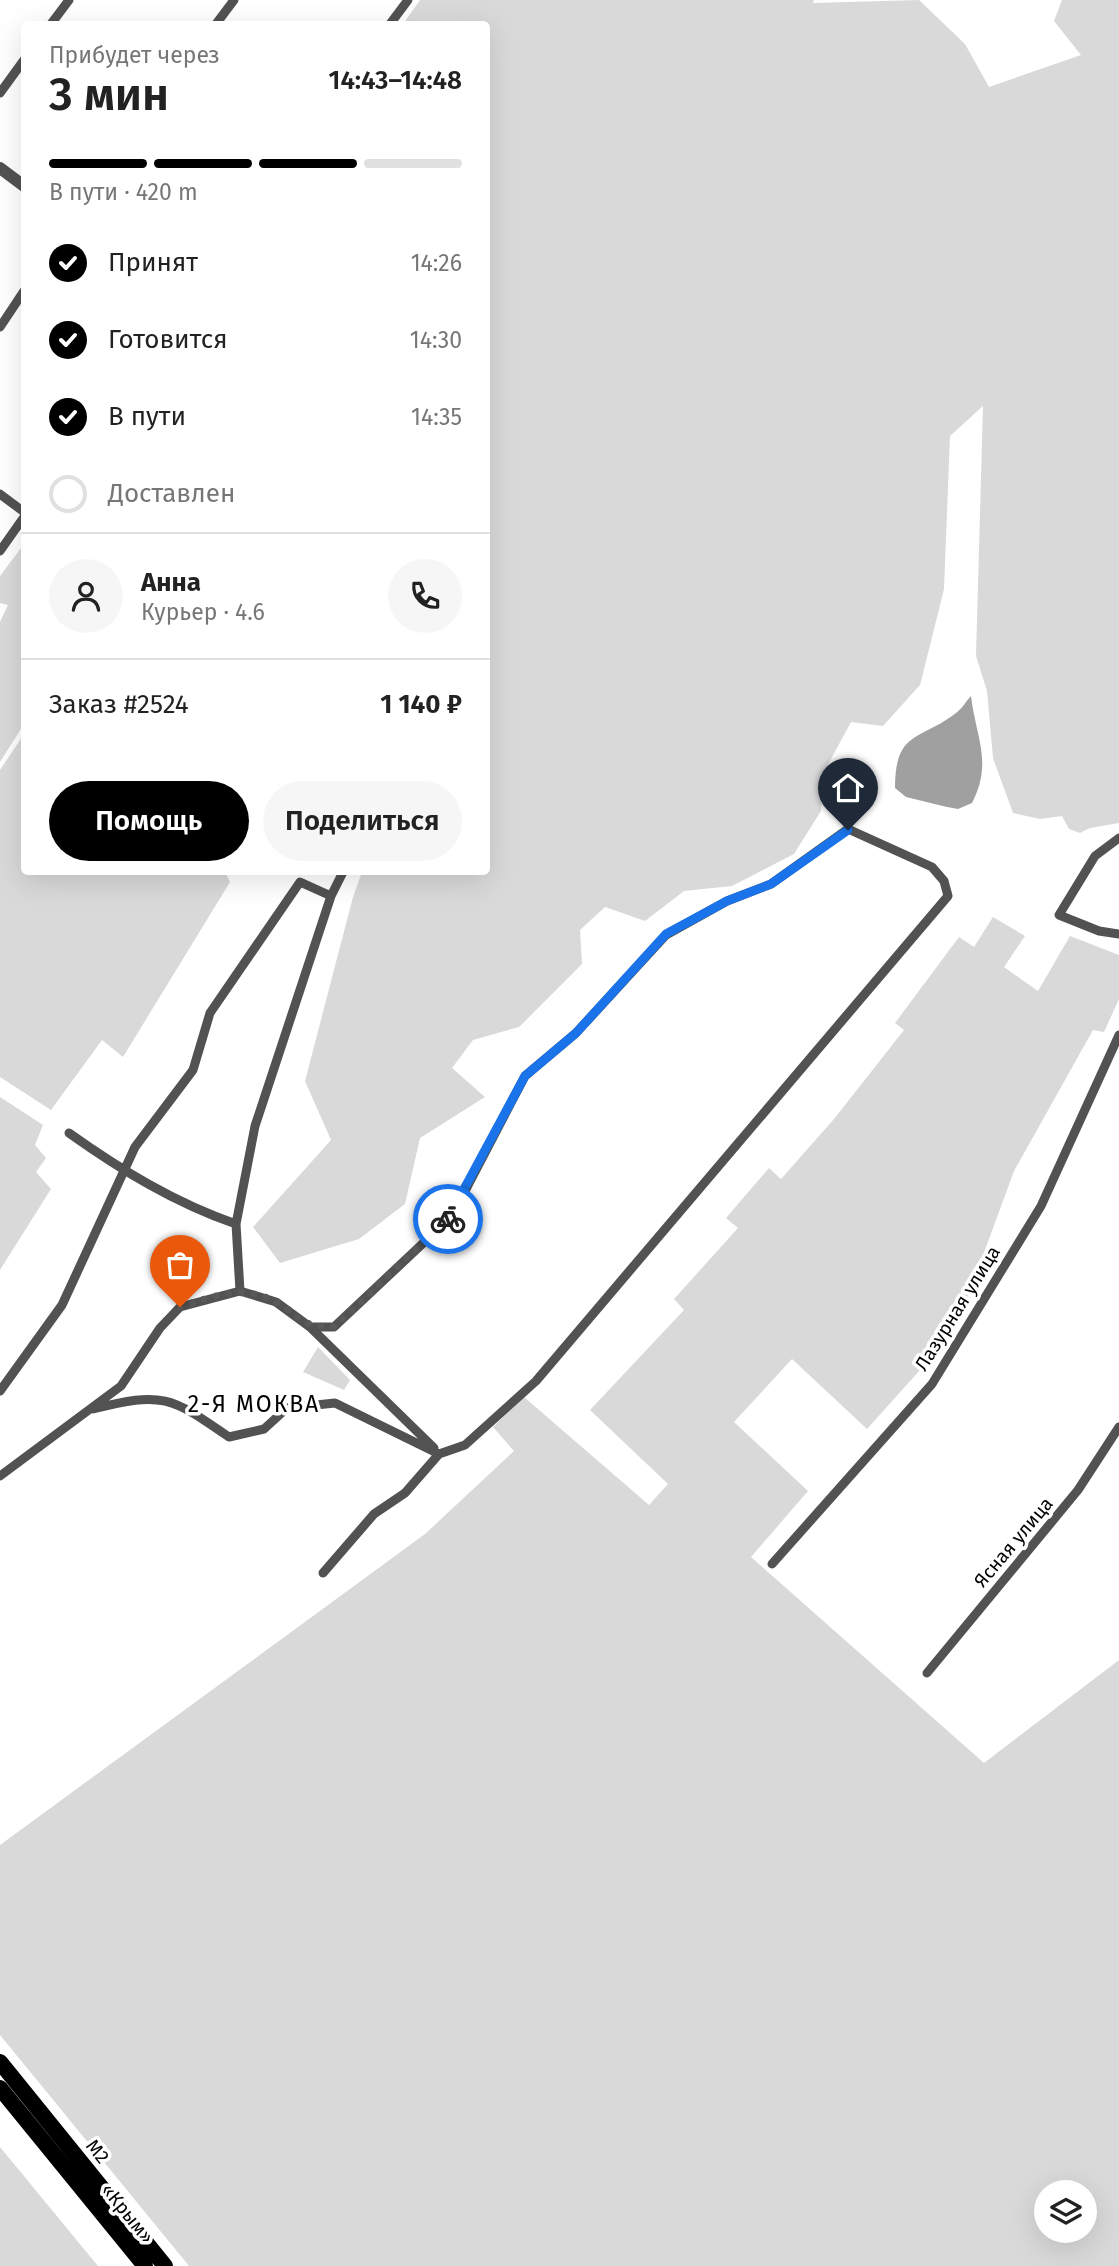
<!DOCTYPE html>
<html lang="ru">
<meta charset="utf-8">
<style>
:root{--surface:#fff;--page:#f6f6f6;--text:#222;--muted:#767676;--line:#e0e0e0;--accent:#000}
body{margin:0;font-family:"Fira Sans",sans-serif;background:var(--page);color:var(--text);height:100vh;display:flex;flex-direction:column;font-size:26px;white-space:nowrap}
*{box-sizing:border-box;margin:0}
p{font-size:23px;color:var(--muted)}
.icon{flex:none;width:38px;height:38px;fill:none;stroke:currentColor;stroke-width:2;stroke-linecap:round;stroke-linejoin:round}
.map{position:relative;flex:1;overflow:hidden}
.panel{position:absolute;left:21px;top:21px;width:469px;height:854px;display:flex;flex-direction:column;background:var(--surface);border-radius:7px;box-shadow:0 7px 28px #0002}
.panel>*{flex:none}
.fabs{position:absolute;left:1034px;top:2180px;display:grid;gap:14px}
.fabs a{display:grid;place-items:center;width:63px;height:63px;border-radius:50%;background:var(--surface);box-shadow:0 7px 28px #0002;font-size:35px}
.pin{position:absolute;display:grid;place-items:center;width:60px;height:60px;color:#fff;margin:-72px -30px;border-radius:50% 50% 50% 0;rotate:-45deg;box-shadow:0 0 7px #0007}
.pin .icon{rotate:45deg}
.courier{position:absolute;display:grid;place-items:center;width:70px;height:70px;margin:-35px;border:5px solid #1a73e8;border-radius:50%;background:#fff;color:#222;box-shadow:0 2px 9px #0007}
.head em{font-style:normal;font-weight:600}
.head div{display:flex;flex-direction:column-reverse}
.head{display:flex;align-items:center;justify-content:space-between;height:119px;padding:0 28px}
h1{font-size:46px;font-weight:600;line-height:52px}
.bar{display:grid;grid-template-columns:repeat(4,1fr);gap:10px 7px;align-content:center;height:84px;padding:0 28px}
.bar i{height:9px;border-radius:5px;background:var(--line)}
.bar .selected{background:var(--accent)}
.bar p{grid-column:span 4}
.line{display:flex;align-items:center;gap:18px;padding:0 28px;border-top:2px solid var(--line)}
.line div{flex:1}
.round{display:grid;place-items:center;flex:none;width:74px;height:74px;border-radius:37px;background:var(--page)}
ol{padding:0 28px;list-style:none}
li{display:flex;align-items:center;gap:21px;height:77px}
li p{margin-inline-start:auto}
li .icon{padding:7px;border-radius:50%;background:var(--accent);color:#fff;stroke-width:4}
li:last-child{color:var(--muted)}
li i{width:38px;height:38px;border:4px solid var(--line);border-radius:50%}
.primary-button{display:flex;gap:14px;margin-top:auto;padding:14px 28px}
.primary-button a{flex:1;height:80px;border-radius:42px;background:var(--accent);color:#fff;font-size:28px;font-weight:600;line-height:80px;text-align:center}
.primary-button a+a{background:var(--page);color:var(--text)}
.map>svg:first-child{display:block}
.green{fill:#d9d9d9;fill-rule:evenodd}
.water{fill:#a0a0a0}
.lines{fill:none;stroke-linecap:round;stroke-linejoin:round}
.minor{stroke:#525252;stroke-width:9}
.tertiary{stroke:#525252;stroke-width:12}
.trunk{stroke:#000;stroke-width:16}
.done{stroke:#595959;stroke-width:7;stroke-dasharray:0 12.6}
.route{stroke:#1a73e8;stroke-width:9}
.labels{text-anchor:middle;stroke-width:7;stroke-linejoin:round;paint-order:stroke}
.street-label{font-size:19px;fill:#000;stroke:#fff}
.quarter-label{font-size:23px;letter-spacing:2px;fill:#000;stroke:#fff}
</style>
<div class="map">
<svg width="1119" height="2266" viewBox="0 0 1119 2266">
<rect width="100%" height="100%" fill="#fff"/>
<path class="green" d="M420,0H814L813,3L919,0L965,44L989,87L1081,55L1054,21L1062,0H1119V823L1090,828L1080,833L1069,829L1062,816L1040,819L1013,813L993,758L987,691L976,656L983,406L950,436L944,589L920,685L883,726L851,722L824,772L821,811L794,854L732,886L684,891L645,921L605,907L580,930L582,964L519,1027L473,1040L452,1068L485,1097L420,1138L405,1204L359,1239L280,1263L253,1227L331,1140L305,1081L353,897L362,872H486V24H403Z
M24,544V724L0,762V622L8,605L0,603V576Z
M24,734V872H225L230,882L123,1057L102,1040L51,1110L0,1077V770Z
M993,917L1025,936L1004,967L1038,991L1070,936L1119,955V999L1104,1032L1093,1030L1014,1171L964,1307L929,1360L867,1429L792,1359L734,1422L808,1491L751,1557L984,1763L1119,1660V2266H189L0,2035V1845L425,1534L514,1451L493,1427L524,1397L649,1505L668,1484L590,1410L684,1310L674,1299L738,1228L726,1218L769,1168L781,1179L834,1119L904,1030L895,1023L959,937L974,947ZM1046,2193H1085V2231H1046Z
M0,1097L43,1125L35,1145L46,1158L36,1172L51,1189L0,1270Z
M318,1347L350,1380L344,1390L303,1372Z
M0,2147L98,2266H0Z"/>
<path class="water" d="M971,696C976,738 993,762 972,803L958,809L947,807L906,797L895,788C895,730 920,741 956,713C962,709 966,701 971,696Z"/>
<g class="lines">
<path class="minor" d="M51,24L69,0
M216,24L234,0
M390,24L408,0
M0,93L24,60
M0,327L24,291
M0,494L24,512
M0,551L24,517
M1119,838L1095,856L1059,915L1099,931L1119,934
M69,1133C121,1170 175,1203 236,1224
M240,1291L236,1224L255,1126L331,896L343,872
M0,1391L62,1305L135,1147L193,1070L210,1013L300,882L331,896
M93,1409C163,1391 171,1397 229,1437L264,1429L287,1408L335,1403L439,1454L465,1445L536,1381L948,896L944,881L932,867L848,829L771,884L727,901L666,935L576,1033L525,1076L452,1216L334,1327H310
M0,1476L121,1386L160,1328L180,1307L240,1291L276,1302L310,1327L434,1448
M772,1564L932,1384L1041,1206L1119,1035
M323,1573L374,1514L405,1493L439,1454
M927,1673L1078,1490L1119,1427"/>
<path class="tertiary" d="M0,168L24,186"/>
<path class="trunk" d="M0,2062L165,2266
M0,2088L145,2266"/>
</g>
<g class="lines">
<path class="done" d="M180,1307C213,1296 244,1284 276,1302C304,1317 298,1327 334,1327L448,1219"/>
<path class="route" d="M448,1219L525,1076L576,1033L666,934L727,901L771,884L848,830"/>
</g>
<g class="labels">
<g class="street-label">
<text transform="translate(957 1308) rotate(-58)" y="7">Лазурная улица</text>
<text transform="translate(1013 1542) rotate(-50)" y="7">Ясная улица</text>
<text transform="translate(98 2151) rotate(51)" y="7">М2</text>
<text transform="translate(128 2213) rotate(51)" y="7">«Крым»</text>
</g>
<g class="quarter-label">
<text x="254" y="1412">2-Я МОКВА</text>
</g>
</g>
</svg>
<div class="fabs">
<a><svg class="icon" aria-label="layers" viewBox="0 0 24 24"><path d="M12 4l9 5-9 5-9-5zM3 14l9 5 9-5"/></svg></a>
</div>
<div class="pin" style="left:180px;top:1307px;background:#ea580c"><svg class="icon" aria-label="bag" viewBox="0 0 24 24"><path d="M5 8h14l-1 12H6zM9 8a3 3 0 0 1 6 0"/></svg></div>
<div class="pin" style="left:848px;top:830px;background:#1f2937"><svg class="icon" aria-label="home" viewBox="0 0 24 24"><path d="M3 11l9-7 9 7M6 9v11h12V9"/></svg></div>
<div class="courier" style="left:448px;top:1219px"><svg class="icon" aria-label="bike" viewBox="0 0 24 24"><circle cx="6" cy="16" r="4"/><circle cx="18" cy="16" r="4"/><path d="M6 16l4-8h5l3 8M10 8l3 8H6M13 5h3"/></svg></div>
<section class="panel">
<div class="head"><div><h1>3 мин</h1><p>Прибудет через</p></div><em>14:43–14:48</em></div>
<div class="bar"><i class="selected"></i><i class="selected"></i><i class="selected"></i><i></i><p>В пути · 420 m</p></div>
<ol>
<li><svg class="icon" aria-label="check" viewBox="0 0 24 24"><path d="M5 12l5 5 9-10"/></svg>Принят<p>14:26</p></li>
<li><svg class="icon" aria-label="check" viewBox="0 0 24 24"><path d="M5 12l5 5 9-10"/></svg>Готовится<p>14:30</p></li>
<li><svg class="icon" aria-label="check" viewBox="0 0 24 24"><path d="M5 12l5 5 9-10"/></svg>В пути<p>14:35</p></li>
<li><i></i>Доставлен</li>
</ol>
<div class="line" style="height:126px"><a class="round"><svg class="icon" aria-label="person" viewBox="0 0 24 24"><circle cx="12" cy="8" r="4"/><path d="M4 21q1-7 8-7t8 7"/></svg></a><div><b>Анна</b><p>Курьер · 4.6</p></div><a class="round"><svg class="icon" aria-label="phone" viewBox="0 0 24 24"><path d="M5 4h4l2 5-3 2q2 4 5 5l2-3 5 2v4C11 20 4 13 5 4z"/></svg></a></div>
<div class="line" style="height:91px"><div>Заказ #2524</div><b>1 140 ₽</b></div>
<div class="primary-button"><a>Помощь</a><a>Поделиться</a></div>
</section>
</div>
